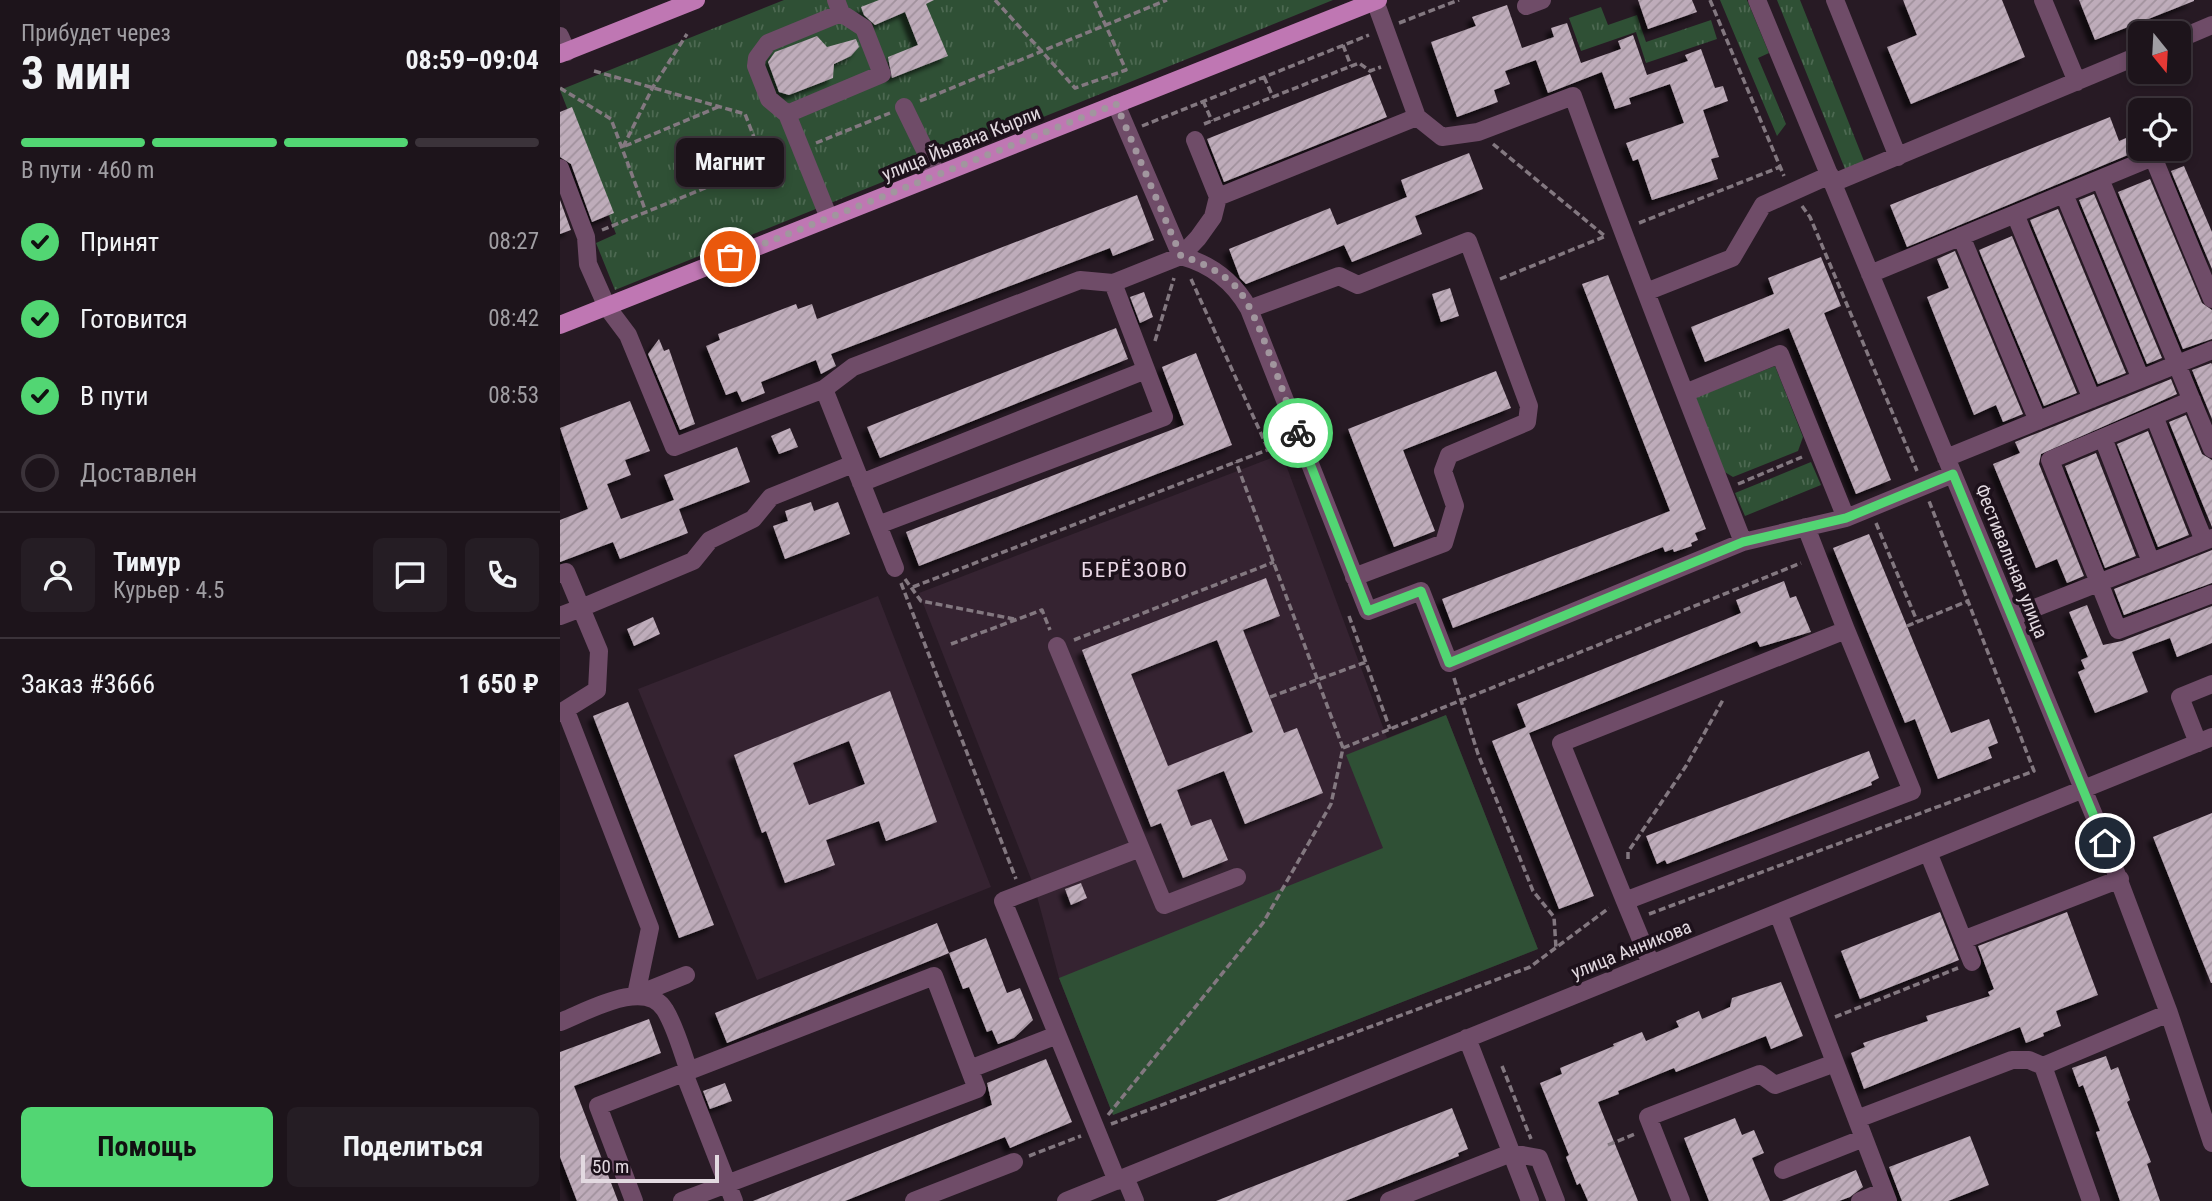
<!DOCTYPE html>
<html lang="ru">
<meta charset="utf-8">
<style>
:root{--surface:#1d141b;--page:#251d24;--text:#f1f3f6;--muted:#a09ea3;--line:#3b333a;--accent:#52d673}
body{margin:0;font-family:"Roboto Condensed",sans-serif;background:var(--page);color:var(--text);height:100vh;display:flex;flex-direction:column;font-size:26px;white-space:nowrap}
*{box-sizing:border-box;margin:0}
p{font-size:23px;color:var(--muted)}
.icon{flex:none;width:38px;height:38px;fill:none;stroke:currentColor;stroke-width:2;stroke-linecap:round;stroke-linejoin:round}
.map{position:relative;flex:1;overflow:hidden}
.drawer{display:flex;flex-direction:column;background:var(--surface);width:560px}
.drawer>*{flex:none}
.needle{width:46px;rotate:162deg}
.fabs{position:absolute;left:1568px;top:21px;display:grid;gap:14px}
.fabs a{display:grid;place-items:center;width:63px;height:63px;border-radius:10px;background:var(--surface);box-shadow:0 4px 10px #0003,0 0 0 2px var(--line);font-size:35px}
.scale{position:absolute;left:21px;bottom:18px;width:138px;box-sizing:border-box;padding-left:7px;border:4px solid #e2d9e0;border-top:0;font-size:19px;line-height:24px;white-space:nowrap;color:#e2d9e0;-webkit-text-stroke:5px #1d111b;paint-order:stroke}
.pin{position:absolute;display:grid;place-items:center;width:60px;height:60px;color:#fff;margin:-30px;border:4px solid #fff;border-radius:50%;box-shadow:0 2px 7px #0007}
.courier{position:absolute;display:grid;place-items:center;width:70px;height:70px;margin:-35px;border:5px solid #52d673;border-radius:50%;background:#fff;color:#222;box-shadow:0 2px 9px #0007}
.bubble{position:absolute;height:49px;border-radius:10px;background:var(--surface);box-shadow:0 4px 10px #0003,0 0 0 2px var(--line);font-size:23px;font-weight:700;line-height:49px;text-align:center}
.overview em{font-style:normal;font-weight:700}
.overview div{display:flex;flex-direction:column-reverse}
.overview{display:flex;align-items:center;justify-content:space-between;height:119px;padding:0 21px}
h1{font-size:46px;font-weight:700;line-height:52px}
.bar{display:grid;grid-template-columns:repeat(4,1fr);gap:10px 7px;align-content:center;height:84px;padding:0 21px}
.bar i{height:9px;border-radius:5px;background:var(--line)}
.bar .active{background:var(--accent)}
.bar p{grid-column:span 4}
.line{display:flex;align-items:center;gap:18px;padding:0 21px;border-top:2px solid var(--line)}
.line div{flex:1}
.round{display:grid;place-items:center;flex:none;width:74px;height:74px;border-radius:10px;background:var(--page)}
ol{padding:0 21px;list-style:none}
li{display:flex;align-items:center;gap:21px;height:77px}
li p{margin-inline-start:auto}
li .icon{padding:7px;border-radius:50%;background:var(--accent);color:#111;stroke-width:4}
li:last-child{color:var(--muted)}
li i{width:38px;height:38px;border:4px solid var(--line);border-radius:50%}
.cta{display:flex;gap:14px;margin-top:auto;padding:14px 21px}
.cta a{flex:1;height:80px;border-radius:10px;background:var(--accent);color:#111;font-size:28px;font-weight:700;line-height:80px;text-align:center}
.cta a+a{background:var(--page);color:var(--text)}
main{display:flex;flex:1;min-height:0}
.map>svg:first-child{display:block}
.built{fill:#352331}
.grass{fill:url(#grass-tufts)}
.garden{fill:#2f5035}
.building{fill:url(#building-hatch);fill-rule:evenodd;filter:url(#shadow)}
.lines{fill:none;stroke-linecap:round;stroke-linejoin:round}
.path{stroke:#837880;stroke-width:3.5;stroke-dasharray:7 3.5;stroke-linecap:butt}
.minor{stroke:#6f4c68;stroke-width:18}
.major{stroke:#bf77b3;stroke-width:18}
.done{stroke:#a1969e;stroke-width:7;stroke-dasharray:0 12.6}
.route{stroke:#52d673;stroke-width:9}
.labels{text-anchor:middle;stroke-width:7;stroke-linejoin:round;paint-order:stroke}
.street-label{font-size:19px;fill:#e2d9e0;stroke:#1d111b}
.neighbourhood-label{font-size:21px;letter-spacing:2px;fill:#ead8e6;stroke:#1d111b}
</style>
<main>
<section class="drawer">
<div class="overview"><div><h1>3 мин</h1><p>Прибудет через</p></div><em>08:59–09:04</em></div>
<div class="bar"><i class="active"></i><i class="active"></i><i class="active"></i><i></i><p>В пути · 460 m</p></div>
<ol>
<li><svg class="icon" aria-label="check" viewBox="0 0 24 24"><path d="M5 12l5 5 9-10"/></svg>Принят<p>08:27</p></li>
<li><svg class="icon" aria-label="check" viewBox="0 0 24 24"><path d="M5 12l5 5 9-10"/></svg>Готовится<p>08:42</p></li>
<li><svg class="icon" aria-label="check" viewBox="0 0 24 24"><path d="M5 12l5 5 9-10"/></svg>В пути<p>08:53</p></li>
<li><i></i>Доставлен</li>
</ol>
<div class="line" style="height:126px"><a class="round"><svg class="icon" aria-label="person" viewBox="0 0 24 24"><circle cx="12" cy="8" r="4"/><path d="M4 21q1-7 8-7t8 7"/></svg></a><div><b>Тимур</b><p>Курьер · 4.5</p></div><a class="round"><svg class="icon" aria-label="chat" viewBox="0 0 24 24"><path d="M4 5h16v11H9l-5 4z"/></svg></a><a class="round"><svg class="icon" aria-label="phone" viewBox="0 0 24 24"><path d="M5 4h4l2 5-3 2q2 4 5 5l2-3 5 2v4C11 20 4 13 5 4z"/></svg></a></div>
<div class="line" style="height:91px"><div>Заказ #3666</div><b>1 650 ₽</b></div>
<div class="cta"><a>Помощь</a><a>Поделиться</a></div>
</section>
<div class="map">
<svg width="1652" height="1201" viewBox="0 0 1652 1201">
<defs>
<pattern id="grass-tufts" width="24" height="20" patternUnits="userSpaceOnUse" patternTransform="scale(1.75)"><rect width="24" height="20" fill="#2f5035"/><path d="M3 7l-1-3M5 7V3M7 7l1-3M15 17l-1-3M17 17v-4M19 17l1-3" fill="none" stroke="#4d6952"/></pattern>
<pattern id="building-hatch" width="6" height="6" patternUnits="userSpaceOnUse" patternTransform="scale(1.75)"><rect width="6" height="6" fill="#beacba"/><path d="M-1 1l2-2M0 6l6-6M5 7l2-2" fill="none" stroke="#a0919c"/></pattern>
<filter id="shadow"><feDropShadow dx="-5.5" dy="5.5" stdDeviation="2" flood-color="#0009"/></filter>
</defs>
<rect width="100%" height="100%" fill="#271a24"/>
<path class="built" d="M722,454L827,738L886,715L978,949L553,1115L499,978L475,889L359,593Z
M318,596L431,887L197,980L78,689Z"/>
<path class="grass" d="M224,0H773L55,290L36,243L56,234L0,90Z
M1160,0H1187L1209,53L1198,58L1226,124L1217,136Z
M1217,0H1240L1304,161L1285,169Z
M1041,7L1048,25L1077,15L1086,42L1151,20L1157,39L1086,63L1076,32L1021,51L1009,18Z
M1215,366L1243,437L1238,451L1173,477L1163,471L1134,398Z
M1251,462L1261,485L1185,516L1175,493Z"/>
<path class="garden" d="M886,715L978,949L553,1115L499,978L823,848L786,755Z"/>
<path class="building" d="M319,0H374L366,4L388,56L332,78L328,57L358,45L345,12L315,25L304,15L301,7Z
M1078,0H1132L1137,12L1088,29Z
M1343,0H1442L1465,57L1351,104L1327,47L1357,35Z
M1519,0H1634V1L1535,40Z
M947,5L962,48L994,37L991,28L1007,23L1021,63L1061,49L1058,41L1073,35L1087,75L1128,61L1125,55L1141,49L1155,88L1163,86L1168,101L1143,110L1159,157L1151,159L1158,179L1092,200L1078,159L1073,161L1066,143L1124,123L1110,84L1069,98L1071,104L1055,109L1042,72L988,93L976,60L945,71L950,84L934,90L938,102L897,117L871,42L916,26L912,17Z
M257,36L267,47L296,39L299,47L291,56L274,64L273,78L229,95L219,92L208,62L215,52Z
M810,74L827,117L664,182L647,139Z
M12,107L54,213L32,222L11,164L0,157V112Z
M1550,117L1559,141L1580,132V150L1347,247L1330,205Z
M909,153L923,189L855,216L862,234L792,262L784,245L686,284L680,278L669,249L770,208L777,225L847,197L841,180Z
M1624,166L1652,232V269L1611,171Z
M1590,179L1642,303L1652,310V339L1623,349L1558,192Z
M1534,194L1602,358L1587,364L1519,200Z
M577,195L594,240L553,256L550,248L271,354L276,366L261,374L256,360L201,382L205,393L182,402L177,391L166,395L146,346L160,340L158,334L236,304L238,309L252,304L257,319Z
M0,200L11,230L0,234Z
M1498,209L1566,373L1538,384L1470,220Z
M1452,236L1517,393L1484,406L1419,250Z
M1395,251L1463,414L1443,422L1436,405L1414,415L1367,297L1389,288L1377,259Z
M1261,257L1281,306L1264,313L1331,480L1296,494L1229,328L1145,362L1131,327L1214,294L1208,278Z
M1048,275L1146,529L1135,533L1138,540L1131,543L1132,546L1114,552L1113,549L1105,552L1103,547L893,628L882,599L1110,511L1022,284Z
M890,288L899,316L881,322L872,294Z
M584,292L593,317L580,323L570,297Z
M556,328L568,359L320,458L307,427Z
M99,339L104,351L109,349L135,424L120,430L88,354Z
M636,353L672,445L359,566L346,532L624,425L602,367Z
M1651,363L1652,364V419L1632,370Z
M936,371L951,408L843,450L875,531L834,547L788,429Z
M1611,379L1617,394L1481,454L1479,464L1524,576L1507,583L1497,559L1476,568L1433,464L1460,453L1455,442Z
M70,401L90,451L65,460L71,475L47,484L61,519L114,500L104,475L177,447L190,482L119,509L128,533L60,559L53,542L0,562V520L28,509L0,428Z
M1626,415L1642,454L1652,460V527L1609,422Z
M230,428L238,447L219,454L211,436Z
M1588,431L1629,535L1598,547L1557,444Z
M1536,453L1576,556L1545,568L1505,466Z
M251,502L254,511L278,502L290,534L225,559L213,526L228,521L225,511Z
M1309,534L1391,733L1429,719L1438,743L1428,747L1432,758L1378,779L1355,719L1345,723L1273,548Z
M1652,550V583L1564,615L1554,589Z
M706,578L720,616L683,630L724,733L737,728L763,793L685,824L664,771L617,790L631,826L651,819L668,860L623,878L601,823L591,827L522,650ZM657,640L693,732L608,766L571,674Z
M1224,581L1230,598L1236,596L1251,632L1200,647L1197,641L969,733L1034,896L999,909L932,741L966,727L957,704L1181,613L1176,600Z
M1527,605L1543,645L1562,641L1652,606V643L1617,657L1610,638L1572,652L1588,692L1535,713L1518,672L1525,669L1521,660L1528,657L1509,612Z
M93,617L100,634L74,646L67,629Z
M330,691L377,822L326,841L319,821L266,840L275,865L225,883L206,831L202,833L174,755ZM289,741L305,784L249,805L233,763Z
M68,702L154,925L119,938L33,716Z
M1309,751L1319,778L1311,782L1312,785L1107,864L1105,860L1097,864L1086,836Z
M1652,813V983H1651L1593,837Z
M521,883L527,898L511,905L505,889Z
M1380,912L1399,960L1300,999L1281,951Z
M1507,912L1538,995L1496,1011L1501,1026L1483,1033L1484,1036L1466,1043L1460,1027L1304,1089L1291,1053L1305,1047L1303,1043L1368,1021L1366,1016L1430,996L1428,992L1434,989L1418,946Z
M377,923L389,953L167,1043L155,1013Z
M426,938L447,993L460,988L473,1020L454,1038L438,1044L432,1030L427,1032L409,987L403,989L389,953Z
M1221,982L1243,1036L1211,1049L1206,1036L1116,1072L1114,1068L1058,1091L1059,1094L1038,1102L1078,1201H1028L1020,1183L1017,1185L1006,1157L1009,1155L980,1083L1002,1074L1000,1068L1054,1046L1053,1044L1082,1032L1086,1041L1119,1027L1116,1021L1139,1011L1142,1019L1170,1007L1172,998Z
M89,1019L101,1053L14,1086L58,1201H17L0,1157V1052Z
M1546,1056L1551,1070L1558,1067L1570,1100L1567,1102L1591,1162L1587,1164L1600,1201H1560L1536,1132L1540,1131L1523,1085L1519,1087L1512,1068Z
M486,1059L512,1122L450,1148L445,1137L285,1201H193L432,1105L427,1083Z
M165,1083L172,1101L150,1109L143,1091Z
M892,1108L908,1149L898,1153L899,1156L785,1201H656Z
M1175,1118L1182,1135L1194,1130L1204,1153L1192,1158L1210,1201H1149L1124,1138Z
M1410,1136L1429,1185L1388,1201H1342L1329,1167Z
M1296,1170L1303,1187L1290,1197L1279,1201H1222Z"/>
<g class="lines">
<path class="path" d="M435,0L515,88L566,70L534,0
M1150,0L1224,176
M839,23L899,0
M783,45L791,66
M34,71L185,114L204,163
M704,77L713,97
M0,88L51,119L86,212
M360,101L607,0
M643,101L652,121
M644,124L799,63L810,71L821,67
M582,126L809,35
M256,143L330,113
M933,144L1046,237
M65,146L158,107
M63,147L93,87L127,34
M1242,206L1250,217L1357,471
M1079,223L1220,167
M42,230L226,155
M631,279L708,449
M940,279L1046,236
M595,341L614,278
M1178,484L1242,457
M1316,523L1357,621
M345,579L361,601L454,619
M341,583L456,879
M353,587L725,443
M789,616L830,729
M1347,626L1408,601
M514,640L714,562
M391,644L482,610L490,630
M894,678L918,754L973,891L994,917L996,948
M710,697L806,662
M783,748L1241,563
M1068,859V852L1126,766L1164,698
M1089,914L1474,771L1369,501
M1275,1017L1398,968
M942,1066L971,1139
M548,1115L703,923L771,804L783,748L676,462
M551,1124L970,967L1049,908
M1048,1145L1075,1134
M469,1156L521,1136"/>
<path class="minor" d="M1197,0L1538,825L1609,1013L1652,1143
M1275,0L1338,157
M1483,0L1517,82
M815,1L857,117L882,137L918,132L1013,96C1067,246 1125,394 1183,542L1286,518L1220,354L1125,393
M966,6L982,0
M0,36L7,52
M1619,39L1652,25
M556,104L621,256C651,264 674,282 689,309L808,611L861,591L889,663L1183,542
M344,107L377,175
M227,114L322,74L304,28L281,13
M0,168L26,237L28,264L47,307L68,335L114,447L264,389L293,367L520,280L553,283L621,256L638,238L653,217L658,197L635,140
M1540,179L1652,449
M1273,183L1580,55
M1504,194L1581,379
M658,197L857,117
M1455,214L1532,399
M269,218L227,114L209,99L196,66L197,58L208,43L281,13L276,0
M1401,236L1478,421
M1310,274L1593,157L1652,299
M1086,292L1172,258L1203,205L1270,175
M689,309L779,276L798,285L908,241L969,406L967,422L889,455L883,471L895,506L884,543L794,577
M264,389L335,568
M1632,400L1490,460L1558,630L1652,594
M1594,416L1644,541
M1543,438L1591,562
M1386,458L1652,350
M301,483L586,370
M1286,518L1393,474
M318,525L604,417L553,283
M0,574L6,572L21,608L133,561L150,540L193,519L211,497L293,464
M0,616L21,608L39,651L37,690L0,713
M1452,617L1652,538
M497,646L604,905L677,877
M6,711L90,928L76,995L126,975
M1638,743L1620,697L1652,684
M1368,852L1412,962
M1065,901L1001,743L1286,630L1246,527
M1218,913L1328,1201
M1403,940L1560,879
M1091,964L1065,901L1352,791L1286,630
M0,1022C26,1012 86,977 105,1010C116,1028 122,1052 129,1071
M907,1038L970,1201
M1483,1066L1609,1013
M410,1069L497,1035
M124,1073L174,1201
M1297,1119L1452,1060H1469L1483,1066L1531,1201
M1223,1170L1304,1138
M565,1177L575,1201
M557,1181L443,901L580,848
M74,1201L38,1106L374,976L417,1089L122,1201
M354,1201L454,1162
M506,1201L1652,737
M829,1201L951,1153L979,1158L996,1201
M1121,1201L1088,1117L1200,1074L1215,1085L1275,1063
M1300,1201L1324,1191"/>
<path class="major" d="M0,54L136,0
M0,325L818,0"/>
</g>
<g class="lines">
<path class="done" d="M170,257L556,104L621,256C640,261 663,273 677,288C698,311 725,400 738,433"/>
<path class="route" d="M738,433L808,611L861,591L889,663L1183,542L1286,518L1393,474L1545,843"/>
</g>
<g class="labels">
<g class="street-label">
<text transform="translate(401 143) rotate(-22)" y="7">улица Йывана Кырли</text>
<text transform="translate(1452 561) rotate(68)" y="7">Фестивальная улица</text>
<text transform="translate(1071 949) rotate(-22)" y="7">улица Анникова</text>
</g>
<g class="neighbourhood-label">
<text x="575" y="577">БЕРЁЗОВО</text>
</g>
</g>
</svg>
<div class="fabs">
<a><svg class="needle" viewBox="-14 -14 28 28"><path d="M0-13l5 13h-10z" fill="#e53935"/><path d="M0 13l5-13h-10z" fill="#a09ea3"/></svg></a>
<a><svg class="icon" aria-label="locate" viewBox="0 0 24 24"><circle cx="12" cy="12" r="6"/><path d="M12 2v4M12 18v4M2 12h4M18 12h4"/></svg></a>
</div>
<div class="scale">50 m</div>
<div class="pin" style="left:170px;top:257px;background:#ea580c"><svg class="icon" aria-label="bag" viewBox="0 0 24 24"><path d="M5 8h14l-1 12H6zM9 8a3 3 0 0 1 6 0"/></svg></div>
<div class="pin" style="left:1545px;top:843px;background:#1f2937"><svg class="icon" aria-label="home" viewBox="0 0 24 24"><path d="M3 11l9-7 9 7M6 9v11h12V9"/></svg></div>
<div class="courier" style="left:738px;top:433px"><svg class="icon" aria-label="bike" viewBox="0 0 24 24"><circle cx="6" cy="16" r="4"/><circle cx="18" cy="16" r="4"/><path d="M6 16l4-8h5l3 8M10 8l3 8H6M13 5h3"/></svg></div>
<div class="bubble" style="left:116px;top:138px;width:108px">Магнит</div>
</div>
</main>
